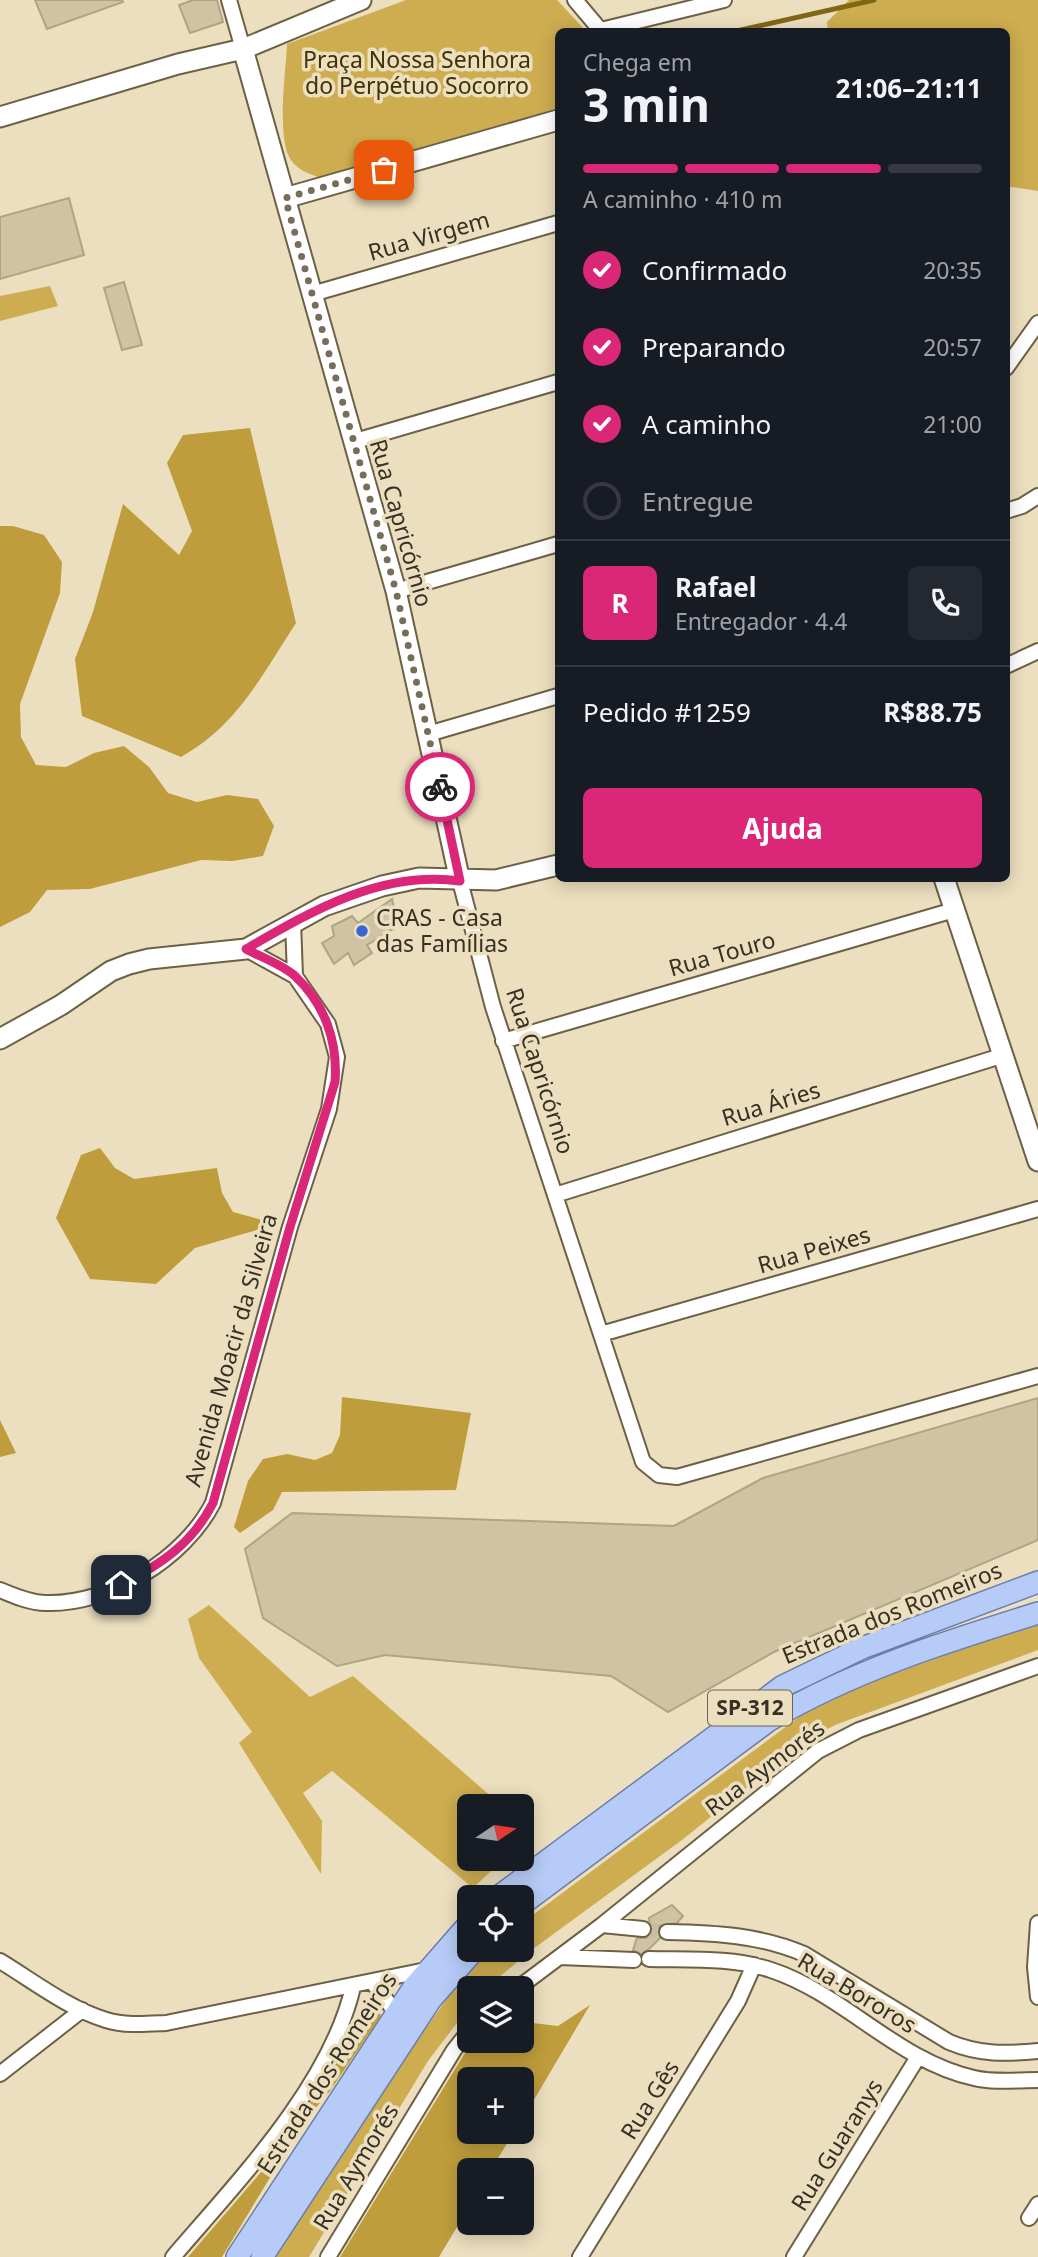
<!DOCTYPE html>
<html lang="pt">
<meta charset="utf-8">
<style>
:root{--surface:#171b24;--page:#242831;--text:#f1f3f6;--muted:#9ea1a6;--line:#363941;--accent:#db2777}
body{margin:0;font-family:"Noto Sans",sans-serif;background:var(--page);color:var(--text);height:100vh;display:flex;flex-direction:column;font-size:26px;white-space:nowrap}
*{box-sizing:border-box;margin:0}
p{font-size:23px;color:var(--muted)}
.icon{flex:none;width:38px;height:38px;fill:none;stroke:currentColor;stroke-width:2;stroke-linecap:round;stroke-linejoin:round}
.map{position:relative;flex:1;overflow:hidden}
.sheet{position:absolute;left:555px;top:28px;width:455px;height:854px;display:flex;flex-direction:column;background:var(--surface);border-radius:10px;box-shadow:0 4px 18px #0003}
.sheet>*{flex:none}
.needle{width:46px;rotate:77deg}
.fabs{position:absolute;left:457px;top:1794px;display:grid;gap:14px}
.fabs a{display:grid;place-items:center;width:77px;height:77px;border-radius:10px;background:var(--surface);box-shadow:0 4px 18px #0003;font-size:35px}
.pin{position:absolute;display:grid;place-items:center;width:60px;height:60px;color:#fff;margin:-30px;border-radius:14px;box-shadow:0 4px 10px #0006}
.courier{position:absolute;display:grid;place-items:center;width:70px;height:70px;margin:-35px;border:5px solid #db2777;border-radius:50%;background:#fff;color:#222;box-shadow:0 2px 9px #0007}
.head em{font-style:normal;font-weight:700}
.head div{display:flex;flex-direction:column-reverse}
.head{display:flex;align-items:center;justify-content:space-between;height:119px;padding:0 28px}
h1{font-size:46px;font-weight:700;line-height:52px}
.bar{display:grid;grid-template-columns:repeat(4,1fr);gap:10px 7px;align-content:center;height:84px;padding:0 28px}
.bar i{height:9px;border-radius:5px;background:var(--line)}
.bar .current{background:var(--accent)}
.bar p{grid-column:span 4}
.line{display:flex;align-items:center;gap:18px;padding:0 28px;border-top:2px solid var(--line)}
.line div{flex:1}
.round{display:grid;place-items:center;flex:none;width:74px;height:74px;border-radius:10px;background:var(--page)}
ol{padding:0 28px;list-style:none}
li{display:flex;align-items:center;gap:21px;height:77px}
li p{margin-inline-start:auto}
li .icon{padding:7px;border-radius:50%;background:var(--accent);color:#fff;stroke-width:4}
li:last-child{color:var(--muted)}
li i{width:38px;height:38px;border:4px solid var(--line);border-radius:50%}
.primary-button{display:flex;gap:14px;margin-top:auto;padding:14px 28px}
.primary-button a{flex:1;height:80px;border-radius:10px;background:var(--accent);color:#fff;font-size:28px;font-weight:700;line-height:80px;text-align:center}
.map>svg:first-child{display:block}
.green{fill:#cead50}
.forest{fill:#bf9d3c}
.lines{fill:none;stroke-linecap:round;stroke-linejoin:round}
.stream{stroke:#806716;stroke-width:5}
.building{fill:#d0c3a4;stroke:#afa485;stroke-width:2}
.street-tunnel{stroke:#c8bca0;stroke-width:14;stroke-dasharray:14 7;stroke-linecap:butt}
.street-casing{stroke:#6c6144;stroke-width:18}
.secondary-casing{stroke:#6c6144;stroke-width:23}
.primary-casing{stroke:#697eaa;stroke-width:24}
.street{stroke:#fff;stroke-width:14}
.secondary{stroke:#fff;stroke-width:19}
.primary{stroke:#b6cbf7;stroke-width:21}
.done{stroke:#766e5a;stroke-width:7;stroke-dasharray:0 12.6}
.route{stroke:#db2777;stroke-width:9}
.poi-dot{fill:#3765d5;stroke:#ecdfbf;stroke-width:2.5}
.labels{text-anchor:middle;stroke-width:7;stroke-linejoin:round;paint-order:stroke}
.shield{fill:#ecdfbf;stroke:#6d6552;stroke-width:2}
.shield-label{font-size:21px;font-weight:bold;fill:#363124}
.park-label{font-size:23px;fill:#403207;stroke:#ecdfbf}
.street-label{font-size:23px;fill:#363124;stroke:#ecdfbf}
.poi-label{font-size:23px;fill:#363124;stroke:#ecdfbf;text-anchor:start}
</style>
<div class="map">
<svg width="1038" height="2257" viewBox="0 0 1038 2257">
<rect width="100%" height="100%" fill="#ecdfbf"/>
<path class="green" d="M406,0H557L586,31L558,32V108L318,177C307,173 298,170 291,160C276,139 286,71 287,44Z
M849,0H1038V191L1006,186V32L828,31L827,22Z
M50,286L58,306L0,321V296Z
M209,1605L310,1697L353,1676L502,1806H469V1858L504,1859L473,1888L332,1771L303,1793L322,1821L321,1874L239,1743L252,1732L199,1658L188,1619Z
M1038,1622V1650L835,1725L803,1743L682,1840L533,1949L486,1988H469V2007L428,2061L309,2257H269L357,2124L479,1954L485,1950H522V1923L823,1699Z"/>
<path class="forest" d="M250,428L296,623C261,676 238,725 181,757L82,716L75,659L93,612L123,504L179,555L192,531L167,463L183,435Z
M0,526H13L44,535L62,562L60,593L20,704L21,737L36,765L66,767L94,753L124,746L149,767L168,793L197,802L227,795L258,799L274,826L263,856L232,861L201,860L90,889L47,890L30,912L0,927Z
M100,1148L115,1168L134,1179L217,1168L222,1193L233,1212L277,1224L195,1248L156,1284L90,1279L56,1218L81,1155Z
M342,1397L471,1413L456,1490L282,1492L273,1510L240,1533L234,1527L248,1481L263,1459L287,1454L315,1460L332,1453L340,1435Z
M0,1420L16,1453L0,1457Z
M376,2005L381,2016L330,2091L303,2123L222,2257H188L268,2164Z
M590,2005L522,2120V2079H469V2132H514L491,2170H469V2207L439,2257H340L468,2048L476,2041L522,2040V2018L533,2023L558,2026Z"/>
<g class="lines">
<path class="stream" d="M732,32L874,0"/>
</g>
<path class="building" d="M35,0H122L123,2L47,29Z
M193,0H217L223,22L190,33L179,5Z
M69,198L84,255L0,279V217Z
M124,282L142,345L122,350L104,288Z
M392,899L398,926L367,945L372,953L354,965L348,953L334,964L322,943L334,936L332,926L352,916L358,923Z
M1038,1398V1540L774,1652L668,1712L611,1676L385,1655L337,1666L263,1618L245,1549L292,1513L674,1526L763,1478Z
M672,1905L683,1916L677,1923L659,1926L660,1938L649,1949L641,1954L633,1950L637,1938H646L651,1934L649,1918Z"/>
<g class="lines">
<path class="street-tunnel" d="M643,1929L667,1932"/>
<defs>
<path id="street" d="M229,0L243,49
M575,0L602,32
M601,30L724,0
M312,294L558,223
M1006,368L1038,323
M352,442L558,382
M1006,511L1022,506L1038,496
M396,591L558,544
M1006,666L1038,651
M428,734L558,696
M460,881L493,1007L643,1462L659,1475L677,1477L1038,1376
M293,922L295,976
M503,1041L954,910
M555,1195L1001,1056
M601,1334L1038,1209
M0,1590C14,1596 31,1603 46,1603C110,1605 185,1558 213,1503L290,1227L329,1109L337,1057L328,1024L295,976L246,949
M1038,1923L1035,1967L1038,1997
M602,1925L643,1929
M667,1932C715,1933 760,1935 804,1954L949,2042C980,2055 1006,2054 1038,2051
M560,1957L634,1960
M649,1959C689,1960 732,1957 771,1970C844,1994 897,2061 974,2078C995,2083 1017,2080 1038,2080
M0,1961C33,1981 69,2009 106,2020C125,2026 146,2024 166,2023L426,1970
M373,1983L397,2014
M518,1988L602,1925L818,1751L859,1730L1038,1666
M0,2074L82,2010
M1029,2218L1038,2204
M173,2257C238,2181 330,2086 353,1987
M328,2257L454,2050L469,2031
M580,2257L738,2001L754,1965
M794,2257L918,2057"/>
<path id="secondary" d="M243,49L396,591L460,881
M0,117L178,64L243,49L361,0
M285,198L558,120
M944,878L1038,1161
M0,1039L61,1005L111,971L129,964L149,959L246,949L324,906L382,886L419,878L496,880L558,865"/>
<path id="primary" d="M498,1897L783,1686L862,1648L1038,1582
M522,1904L768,1721C852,1671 945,1642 1038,1613
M237,2257L414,1987L469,1924
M262,2257L431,1999L474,1950"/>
</defs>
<use href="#street" class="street-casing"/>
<use href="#secondary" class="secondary-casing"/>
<use href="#primary" class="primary-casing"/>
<use href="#street" class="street"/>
<use href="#secondary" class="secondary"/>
<use href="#primary" class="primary"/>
</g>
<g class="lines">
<path class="done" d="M384,170L285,198L396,591L440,787"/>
<path class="route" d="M121,1585C161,1564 192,1544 213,1503L290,1227L335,1082C338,1042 325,1004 295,976C283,965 261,957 246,949C312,911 381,870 460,881L440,787"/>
</g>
<circle class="poi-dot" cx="362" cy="931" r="7"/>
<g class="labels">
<rect class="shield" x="708" y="1690.5" width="84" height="35" rx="5"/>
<g class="shield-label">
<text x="750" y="1715">SP-312</text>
</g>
<g class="park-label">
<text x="417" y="68">Praça Nossa Senhora<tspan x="417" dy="26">do Perpétuo Socorro</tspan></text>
</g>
<g class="street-label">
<text transform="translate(429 236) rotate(-16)" y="8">Rua Virgem</text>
<text transform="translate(401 523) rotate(74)" y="8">Rua Capricórnio</text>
<text transform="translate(722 954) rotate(-16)" y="8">Rua Touro</text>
<text transform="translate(540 1071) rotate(72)" y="8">Rua Capricórnio</text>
<text transform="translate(771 1104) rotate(-17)" y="8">Rua Áries</text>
<text transform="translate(814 1250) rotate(-16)" y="8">Rua Peixes</text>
<text transform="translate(231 1350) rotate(-74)" y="8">Avenida Moacir da Silveira</text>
<text transform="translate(892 1613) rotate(-22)" y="8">Estrada dos Romeiros</text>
<text transform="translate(765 1768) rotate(-37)" y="8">Rua Aymorés</text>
<text transform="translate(857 1993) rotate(31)" y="8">Rua Bororos</text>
<text transform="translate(327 2073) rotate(-57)" y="8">Estrada dos Romeiros</text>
<text transform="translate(650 2100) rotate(-58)" y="8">Rua Gês</text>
<text transform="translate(837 2145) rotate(-58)" y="8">Rua Guaranys</text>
<text transform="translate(356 2167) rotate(-59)" y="8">Rua Aymorés</text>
</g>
<g class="poi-label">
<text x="376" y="926">CRAS - Casa<tspan x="376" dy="26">das Famílias</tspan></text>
</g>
</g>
</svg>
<div class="fabs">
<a><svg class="needle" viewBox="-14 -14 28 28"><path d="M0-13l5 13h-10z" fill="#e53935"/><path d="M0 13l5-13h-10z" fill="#9ea1a6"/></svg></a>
<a><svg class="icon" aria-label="locate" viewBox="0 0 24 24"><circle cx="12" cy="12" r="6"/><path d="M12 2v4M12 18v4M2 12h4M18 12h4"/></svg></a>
<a><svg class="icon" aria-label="layers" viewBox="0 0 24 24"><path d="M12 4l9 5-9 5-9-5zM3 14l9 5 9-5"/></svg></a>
<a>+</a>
<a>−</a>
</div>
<div class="pin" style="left:384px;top:170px;background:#ea580c"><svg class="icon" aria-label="bag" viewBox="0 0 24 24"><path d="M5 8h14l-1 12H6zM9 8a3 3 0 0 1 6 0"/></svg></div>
<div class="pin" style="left:121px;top:1585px;background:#1f2937"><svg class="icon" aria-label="home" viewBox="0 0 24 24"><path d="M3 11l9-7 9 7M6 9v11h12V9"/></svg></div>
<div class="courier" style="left:440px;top:787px"><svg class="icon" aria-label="bike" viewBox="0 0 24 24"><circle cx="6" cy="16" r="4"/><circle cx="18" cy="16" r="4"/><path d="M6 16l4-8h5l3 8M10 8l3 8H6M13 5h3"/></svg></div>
<section class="sheet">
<div class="head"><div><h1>3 min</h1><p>Chega em</p></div><em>21:06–21:11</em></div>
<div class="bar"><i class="current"></i><i class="current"></i><i class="current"></i><i></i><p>A caminho · 410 m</p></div>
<ol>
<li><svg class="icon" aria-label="check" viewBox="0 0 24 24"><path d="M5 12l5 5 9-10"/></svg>Confirmado<p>20:35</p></li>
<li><svg class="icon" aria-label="check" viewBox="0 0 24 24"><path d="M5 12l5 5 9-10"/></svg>Preparando<p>20:57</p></li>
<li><svg class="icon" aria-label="check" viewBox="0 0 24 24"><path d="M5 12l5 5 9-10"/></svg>A caminho<p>21:00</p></li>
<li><i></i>Entregue</li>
</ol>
<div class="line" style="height:126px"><b class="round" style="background:var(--accent);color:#fff">R</b><div><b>Rafael</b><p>Entregador · 4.4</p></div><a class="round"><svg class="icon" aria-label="phone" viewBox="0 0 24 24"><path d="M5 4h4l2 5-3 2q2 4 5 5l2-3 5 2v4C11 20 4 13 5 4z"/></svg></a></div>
<div class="line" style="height:91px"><div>Pedido #1259</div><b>R$88.75</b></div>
<div class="primary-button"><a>Ajuda</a></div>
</section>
</div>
